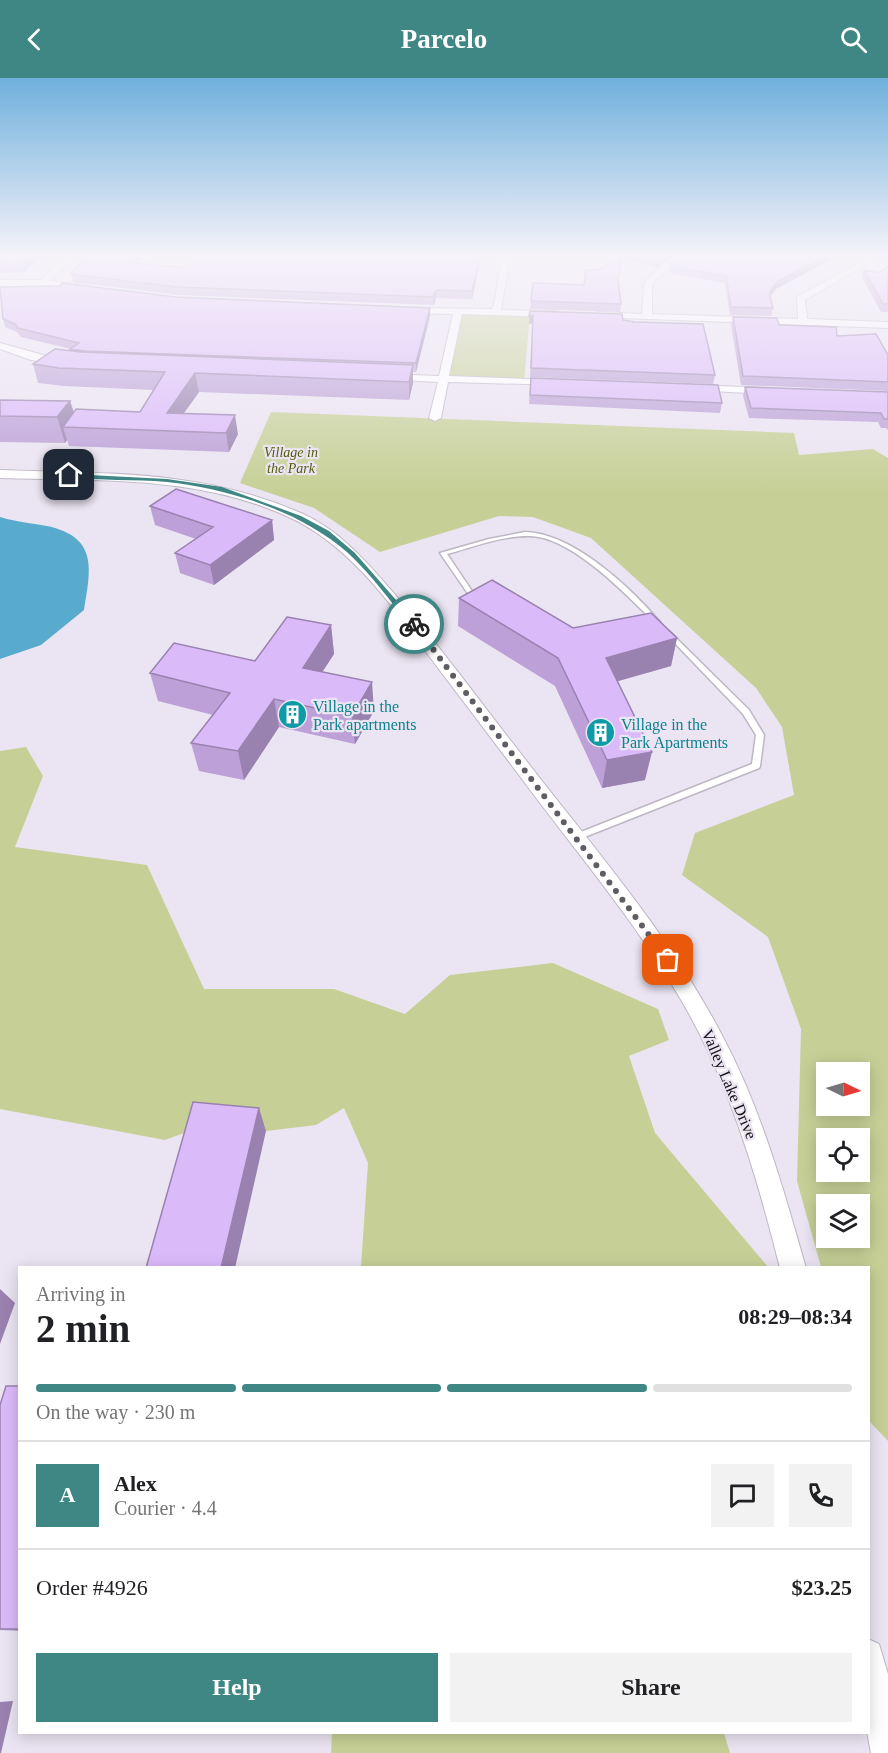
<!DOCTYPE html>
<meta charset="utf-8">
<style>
:root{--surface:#fff;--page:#f2f2f2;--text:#202124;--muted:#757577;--line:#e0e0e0;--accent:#3f8785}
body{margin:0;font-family:Georgia,serif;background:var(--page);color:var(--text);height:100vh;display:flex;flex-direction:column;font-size:22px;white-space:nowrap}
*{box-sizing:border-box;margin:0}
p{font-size:20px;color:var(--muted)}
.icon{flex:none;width:33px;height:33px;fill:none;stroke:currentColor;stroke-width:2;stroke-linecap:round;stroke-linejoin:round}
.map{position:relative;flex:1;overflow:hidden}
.side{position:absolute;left:18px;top:1188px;width:852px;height:468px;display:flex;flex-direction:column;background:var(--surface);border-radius:0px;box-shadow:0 3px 15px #0003}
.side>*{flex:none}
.needle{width:39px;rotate:95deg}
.fabs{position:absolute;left:816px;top:984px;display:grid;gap:12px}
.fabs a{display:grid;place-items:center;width:54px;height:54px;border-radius:0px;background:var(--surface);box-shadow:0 3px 15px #0003;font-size:30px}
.pin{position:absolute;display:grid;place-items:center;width:51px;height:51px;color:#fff;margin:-26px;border-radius:12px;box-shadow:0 3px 9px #0006}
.courier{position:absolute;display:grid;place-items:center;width:60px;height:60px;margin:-30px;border:4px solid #3f8785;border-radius:50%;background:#fff;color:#222;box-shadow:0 2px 8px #0007}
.summary em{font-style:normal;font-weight:600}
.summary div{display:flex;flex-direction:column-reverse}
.summary{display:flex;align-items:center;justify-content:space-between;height:102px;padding:0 18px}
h1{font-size:39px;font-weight:600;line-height:45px}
.bar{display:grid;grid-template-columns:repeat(4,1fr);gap:9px 6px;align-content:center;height:72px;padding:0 18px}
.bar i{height:8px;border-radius:4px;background:var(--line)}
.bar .on{background:var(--accent)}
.bar p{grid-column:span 4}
.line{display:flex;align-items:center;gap:15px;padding:0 18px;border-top:2px solid var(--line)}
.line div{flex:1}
.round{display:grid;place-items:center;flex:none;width:63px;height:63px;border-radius:0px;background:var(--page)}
.primary-button{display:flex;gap:12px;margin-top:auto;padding:12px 18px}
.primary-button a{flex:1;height:69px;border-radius:0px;background:var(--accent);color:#fff;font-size:24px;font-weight:600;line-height:69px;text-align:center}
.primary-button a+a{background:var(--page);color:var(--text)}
header{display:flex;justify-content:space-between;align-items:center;height:78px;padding:0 18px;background:var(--accent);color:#fff;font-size:27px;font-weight:600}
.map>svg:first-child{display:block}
.green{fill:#c6d096;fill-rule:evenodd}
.water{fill:#59abcd}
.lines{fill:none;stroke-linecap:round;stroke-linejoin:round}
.lane-casing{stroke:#bdb6c3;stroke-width:3}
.street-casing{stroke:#bdb6c3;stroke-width:2}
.lane{fill:#fff;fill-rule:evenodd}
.street{fill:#fff;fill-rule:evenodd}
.wall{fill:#bca0d7}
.shaded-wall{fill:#9982af}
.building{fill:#dbbafa;stroke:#9982af;stroke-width:1.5}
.route{fill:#3f8785}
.done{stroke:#5f5c63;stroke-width:6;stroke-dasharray:0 10.8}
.labels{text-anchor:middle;stroke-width:4.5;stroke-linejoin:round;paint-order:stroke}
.far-park-label{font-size:14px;font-style:italic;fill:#545d0c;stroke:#ebe4f2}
.culture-label{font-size:16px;fill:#0d838f;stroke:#ebe4f2;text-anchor:start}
.street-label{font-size:16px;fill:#141216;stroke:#ebe4f2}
</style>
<header><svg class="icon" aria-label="back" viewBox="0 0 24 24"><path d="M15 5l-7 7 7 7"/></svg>Parcelo<svg class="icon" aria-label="search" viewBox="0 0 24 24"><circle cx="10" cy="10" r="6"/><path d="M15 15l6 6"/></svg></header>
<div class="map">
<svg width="888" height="1675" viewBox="0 0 888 1675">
<rect width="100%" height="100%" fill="#ebe4f2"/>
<path class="green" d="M458,234L530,236L524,304L446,301Z
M271,334L794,355L799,377L873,371L888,380V1363L869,1343L868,1190L821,1189L797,1103L801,951L768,859L682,797L695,755L794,717L782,649L756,610L591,460L533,439L499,438L380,474L314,430L240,405ZM826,994H860V1028H826ZM826,1060H860V1094H826ZM826,1126H860V1160H826Z
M26,669L43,698L15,769L147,787L204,911H334L405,936L450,897L553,885L658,931L669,962L629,978L655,1055L768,1189H361L368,1085L344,1030L316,1047L266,1053L203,1048L165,1062L0,1031V673Z
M332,1655H724L730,1675H331Z"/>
<path class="water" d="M0,439C16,444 31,445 47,448C98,459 91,491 84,532L41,567L0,581Z"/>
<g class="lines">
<defs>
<path id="lane" d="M525,454C573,455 631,510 660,544L657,546L655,545C627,517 570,457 528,458C500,458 473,469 447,476L478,522L475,524L473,523L440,475L489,461Z
M669,554L671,555L749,632L764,657L760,688L759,690L577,762H571L570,760L571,758L752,686L756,657L743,636L667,557V555Z"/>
<path id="street" d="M65,179H74L50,203L86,207L89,208V212L0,208V202H41Z
M423,179H510L501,232L555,233L560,236L555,239L462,236L449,298L555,302L559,303V307L448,304L441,340L435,343L429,340L438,304L383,301V297L387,296L439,298L453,236L405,235L400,232L402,230L492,231L494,227L501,184Z
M677,179H688L667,191L652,206V236L798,241L797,219L869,179H880L805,222L807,241L888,244V250L594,239L592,237L597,234L642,236L644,205L661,187Z
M0,265L72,285L67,288L31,282L0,271Z
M693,307L771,310L776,313L771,316L689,312V308Z
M0,392C107,396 202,391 303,436C340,453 365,482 391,512C436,563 476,618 518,672C590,766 671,857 725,963C762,1034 784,1113 806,1190H780C761,1115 740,1041 707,971C660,871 584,785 519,697C491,660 463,623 435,586C397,534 355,473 297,443C205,397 100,403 0,400Z
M868,1561L879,1566L888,1596V1675H871L867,1654Z"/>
</defs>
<use href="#lane" class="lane-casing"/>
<use href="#street" class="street-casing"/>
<use href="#lane" class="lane"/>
<use href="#street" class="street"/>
</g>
<path class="wall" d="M0,179H40L24,194L0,195Z
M480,179V185L472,221L436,220L434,227L178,217L73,204L71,196L136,185L183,189Z
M627,179H674L656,189L626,181Z
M681,179L776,211L770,219L773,230L771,238L730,237L725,205L674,196L669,193L670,185Z
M888,188V234H881L862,199L864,192L879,195Z
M619,202L621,226L620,234L530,231L533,205L584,207Z
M176,219L430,230V238L416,294H413V305L409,322L199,314L184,335L238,356L229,374L69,368L67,362L65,365L0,364V322L70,323L74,334H140L154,312L64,308L38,305L33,286L71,273V271L21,259L17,254L5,249L3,241Z
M530,233L623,242L715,297L713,306L530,299L533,245L529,246Z
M733,239L837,258L888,277V313L741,307L731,247Z
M531,300L722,325L720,335L529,326Z
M745,309L888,314V352L886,350H881L878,344L749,340L743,318Z
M150,428L272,442L274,462L214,507L180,495L175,475L196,461L155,447Z
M459,520L573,550L677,560L671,588L617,603L645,702L602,710L555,608L458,548Z
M331,547L334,576L322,594L374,633L355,666L279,649L244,702L199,693L191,665L213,637L158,623L150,595L255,583Z
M20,1308V1553L0,1552V1327Z"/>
<path class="shaded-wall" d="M30,179H40L24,194L22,186Z
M133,179H141L130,192L128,185Z
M480,179V185L472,221V213Z
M662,179H674L656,189L658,182Z
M824,179H836L776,211L767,223L769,215L778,203Z
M436,212V220L434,227L433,219Z
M430,230V238L416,294V285Z
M533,237V245L529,246V238Z
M413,287V305L409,322V304Z
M195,295L199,314L171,353L167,335Z
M70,323L78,349H63L67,362L65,365L57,339Z
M235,337L238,356L229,374L226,355Z
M272,442L274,462L214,507L210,487Z
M331,547L334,576L306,619L303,590Z
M677,560L671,588L601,608L606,580Z
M372,604L374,633L355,666L352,638Z
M274,621L279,649L244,702L238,673Z
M652,674L645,702L602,710L607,682Z
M259,1030L266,1053L235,1190H221Z
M0,1211L15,1225L0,1266Z
M13,1623L1,1675H0V1624Z"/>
<path class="building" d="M0,179H30L22,186L0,187Z
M86,179H133L128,185L183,189L209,179H480L472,213L436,212L433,219L177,209L71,196Z
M619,179H622L618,201L621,226L531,223L533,205L584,207L586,192H598Z
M648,179H662L658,182Z
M681,179H824L778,203L769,215L773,230L731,229L726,198L675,189L670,185Z
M888,188V226H883L864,192L879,195Z
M62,205L176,219L430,230L416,285L84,273L70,271L79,265L18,250L15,246L3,241L0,209L60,208Z
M530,233L622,236L623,242L635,244L703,246L715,297L531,290L533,237L529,238Z
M733,239L777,240L779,247L836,249L837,258L876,256L888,277V304L743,298Z
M55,271L81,274L413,287L409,304L195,295L167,335L235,337L226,355L63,349L76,331L140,334L165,294L59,290L33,286Z
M531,300L718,307L722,325L530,317Z
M745,309L888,314V341H884L881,335L751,330Z
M0,322L70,323L57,339L0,338Z
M176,411L272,442L210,487L175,475L213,449L150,428Z
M492,502L573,550L651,535L677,560L606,580L652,674L607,682L558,580L459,520Z
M287,539L331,547L303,590L372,604L352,638L274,621L238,673L191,665L230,615L150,595L174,565L255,583Z
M193,1024L259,1030L221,1190H146Z
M6,1308H20V1551H0V1327Z"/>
<linearGradient id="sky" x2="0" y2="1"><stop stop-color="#6fb0dd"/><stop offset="0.43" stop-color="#f6f3f9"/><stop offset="1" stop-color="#f6f3f9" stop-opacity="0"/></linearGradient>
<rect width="888" height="414" fill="url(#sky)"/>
<path class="route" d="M69,396L167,401L222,409L301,438L329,453L355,475L417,546L411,548C391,524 371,496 348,475C300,433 230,411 167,404C134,401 100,403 67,399Z"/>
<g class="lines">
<path class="done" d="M414,546L668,882"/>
</g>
<defs>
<symbol id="building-disc" viewBox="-11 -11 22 22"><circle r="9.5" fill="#0f9aa8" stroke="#ebe4f2"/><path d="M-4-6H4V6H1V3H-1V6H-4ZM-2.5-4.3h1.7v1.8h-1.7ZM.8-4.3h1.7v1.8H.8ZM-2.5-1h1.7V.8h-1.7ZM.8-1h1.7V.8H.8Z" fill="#fff"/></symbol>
</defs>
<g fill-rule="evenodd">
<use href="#building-disc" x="276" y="620" width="33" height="33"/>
<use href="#building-disc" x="584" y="638" width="33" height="33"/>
</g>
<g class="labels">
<g class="far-park-label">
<text x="291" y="379">Village in<tspan x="291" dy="16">the Park</tspan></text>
</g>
<g class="culture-label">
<text x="313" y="634">Village in the<tspan x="313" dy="18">Park apartments</tspan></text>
<text x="621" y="652">Village in the<tspan x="621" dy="18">Park Apartments</tspan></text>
</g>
<g class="street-label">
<text transform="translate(730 1006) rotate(67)" y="6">Valley Lake Drive</text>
</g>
</g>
</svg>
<div class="fabs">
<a><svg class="needle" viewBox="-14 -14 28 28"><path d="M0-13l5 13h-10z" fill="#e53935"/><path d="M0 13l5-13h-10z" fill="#757577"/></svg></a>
<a><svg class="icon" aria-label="locate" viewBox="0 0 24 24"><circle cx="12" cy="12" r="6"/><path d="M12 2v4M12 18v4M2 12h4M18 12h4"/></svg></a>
<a><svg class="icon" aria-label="layers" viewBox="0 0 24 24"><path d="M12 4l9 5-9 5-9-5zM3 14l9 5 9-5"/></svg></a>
</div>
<div class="pin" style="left:668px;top:882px;background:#ea580c"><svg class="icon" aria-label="bag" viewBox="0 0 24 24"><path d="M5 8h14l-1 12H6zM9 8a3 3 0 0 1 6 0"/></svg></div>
<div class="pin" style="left:69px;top:397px;background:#1f2937"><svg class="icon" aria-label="home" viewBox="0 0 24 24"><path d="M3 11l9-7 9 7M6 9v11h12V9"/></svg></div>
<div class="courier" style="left:414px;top:546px"><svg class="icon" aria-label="bike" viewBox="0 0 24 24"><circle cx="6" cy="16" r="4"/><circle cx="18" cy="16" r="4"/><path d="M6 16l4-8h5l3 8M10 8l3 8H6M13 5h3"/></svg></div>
<section class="side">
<div class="summary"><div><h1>2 min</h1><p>Arriving in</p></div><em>08:29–08:34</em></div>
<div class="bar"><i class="on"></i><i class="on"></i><i class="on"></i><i></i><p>On the way · 230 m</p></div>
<div class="line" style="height:108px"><b class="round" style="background:var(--accent);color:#fff">A</b><div><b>Alex</b><p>Courier · 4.4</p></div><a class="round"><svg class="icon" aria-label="chat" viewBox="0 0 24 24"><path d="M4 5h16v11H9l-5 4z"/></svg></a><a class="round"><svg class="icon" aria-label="phone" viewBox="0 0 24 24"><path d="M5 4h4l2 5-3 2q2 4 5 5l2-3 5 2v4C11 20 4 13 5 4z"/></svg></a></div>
<div class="line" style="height:78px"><div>Order #4926</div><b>$23.25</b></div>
<div class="primary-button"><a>Help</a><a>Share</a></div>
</section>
</div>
